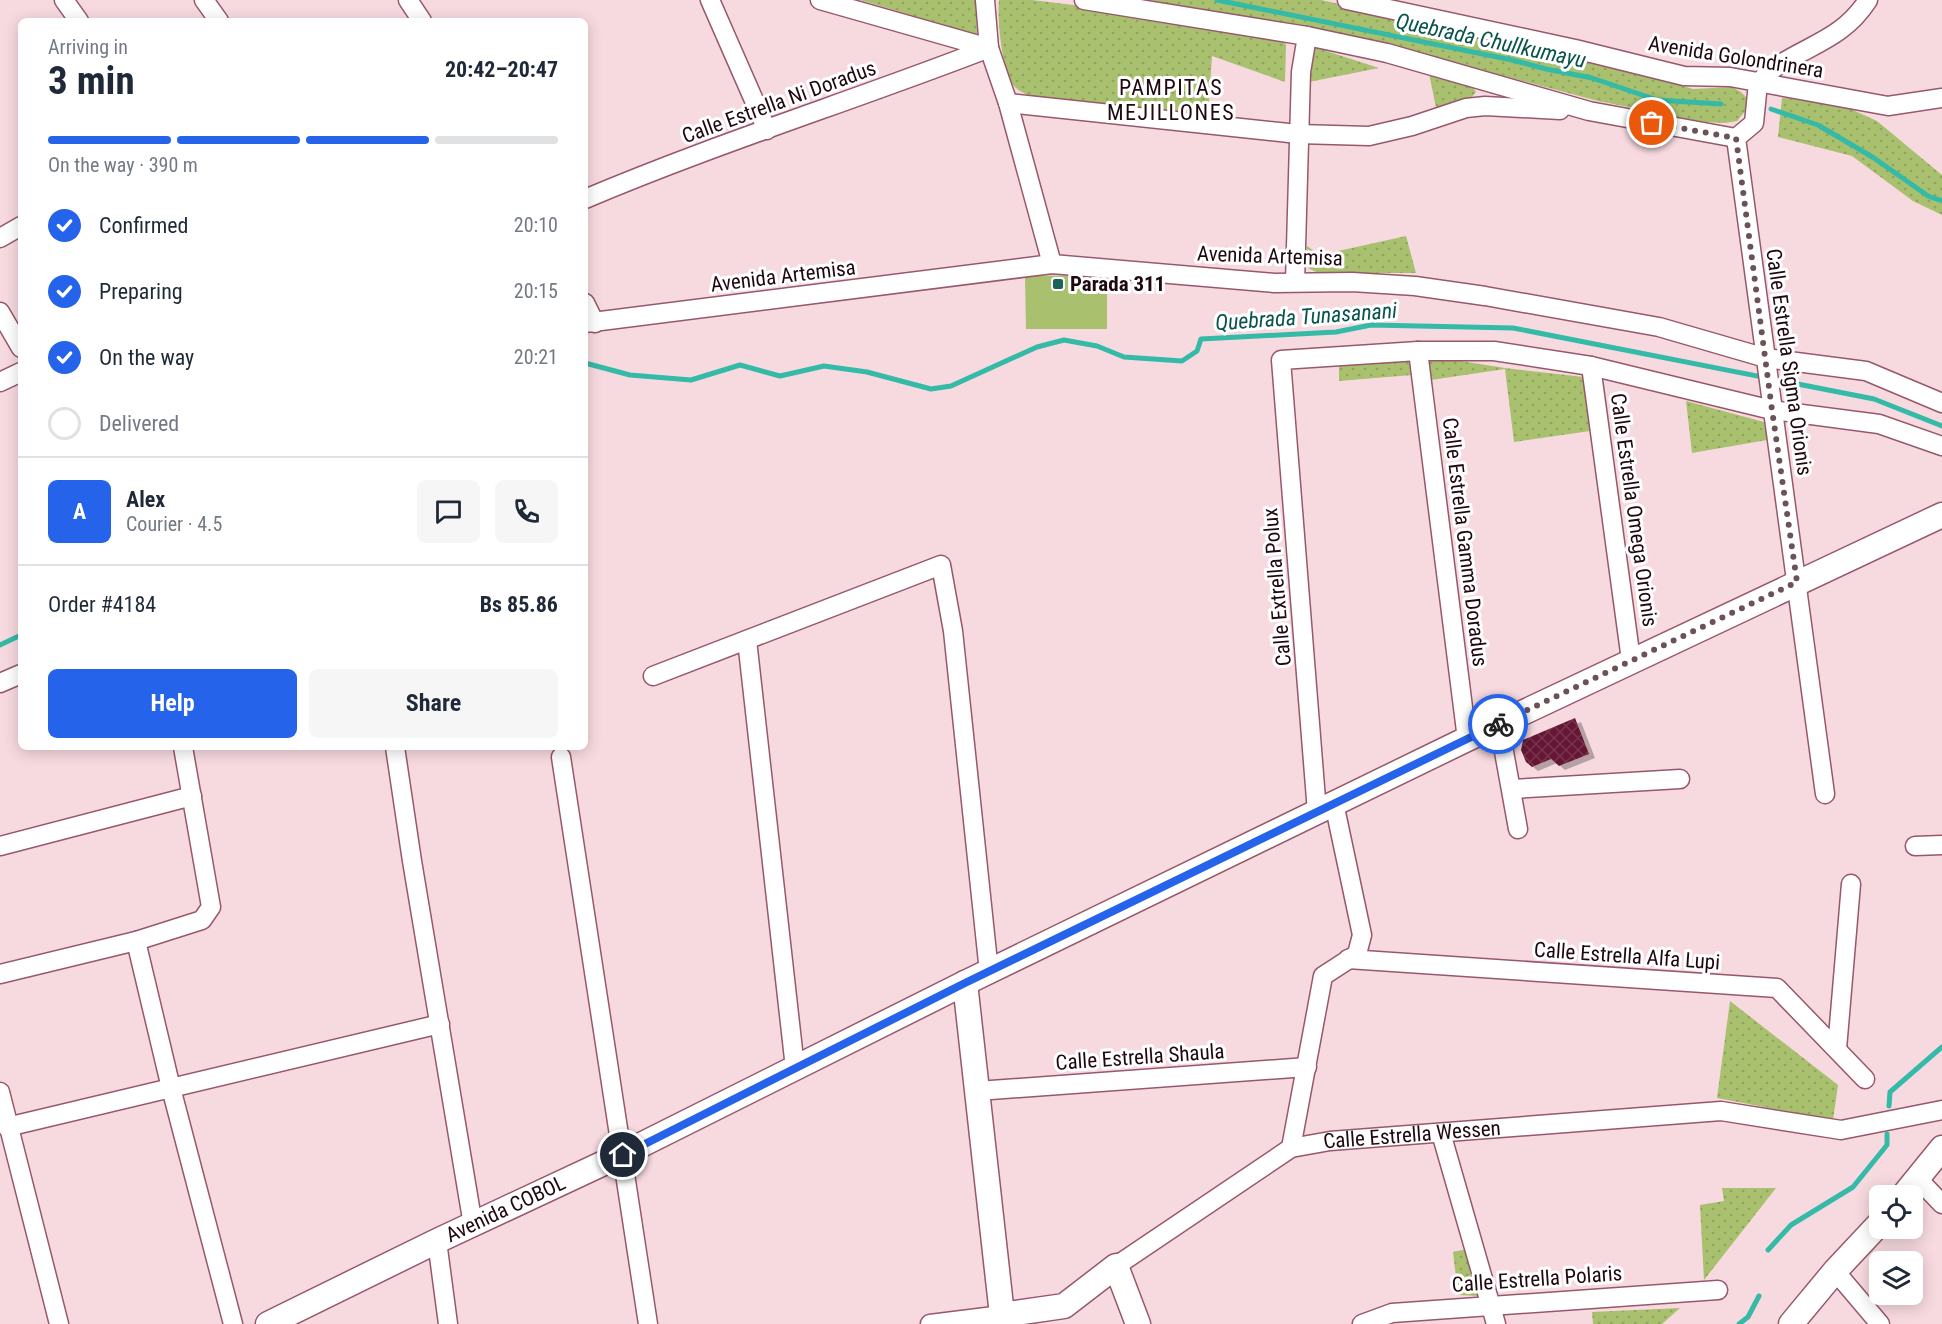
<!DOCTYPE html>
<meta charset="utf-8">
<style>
:root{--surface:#fff;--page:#f6f6f7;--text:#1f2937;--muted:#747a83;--line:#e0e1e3;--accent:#2563eb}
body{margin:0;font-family:"Roboto Condensed",sans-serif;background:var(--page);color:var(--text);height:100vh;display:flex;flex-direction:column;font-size:22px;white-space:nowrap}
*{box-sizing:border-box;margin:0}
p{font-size:20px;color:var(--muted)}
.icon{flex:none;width:33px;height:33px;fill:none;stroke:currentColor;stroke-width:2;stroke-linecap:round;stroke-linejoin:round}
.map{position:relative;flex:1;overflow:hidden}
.side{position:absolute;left:18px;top:18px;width:570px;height:732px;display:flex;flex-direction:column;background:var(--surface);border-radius:9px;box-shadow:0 3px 15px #0003}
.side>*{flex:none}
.tools{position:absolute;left:1869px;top:1185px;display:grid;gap:12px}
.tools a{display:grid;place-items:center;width:54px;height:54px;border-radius:9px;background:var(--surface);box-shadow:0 3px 15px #0003;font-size:30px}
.pin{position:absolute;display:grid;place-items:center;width:51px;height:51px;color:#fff;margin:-26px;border:3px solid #fff;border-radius:50%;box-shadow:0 2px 6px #0007}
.courier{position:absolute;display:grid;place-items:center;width:60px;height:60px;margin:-30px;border:4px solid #2563eb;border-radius:50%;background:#fff;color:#222;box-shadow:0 2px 8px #0007}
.summary em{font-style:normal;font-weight:700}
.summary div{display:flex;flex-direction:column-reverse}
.summary{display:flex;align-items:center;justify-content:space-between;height:102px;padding:0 30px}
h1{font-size:39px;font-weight:700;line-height:45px}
.bar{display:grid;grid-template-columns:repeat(4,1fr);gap:9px 6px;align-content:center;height:72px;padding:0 30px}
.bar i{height:8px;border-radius:4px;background:var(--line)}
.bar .on{background:var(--accent)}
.bar p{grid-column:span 4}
.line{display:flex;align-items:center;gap:15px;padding:0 30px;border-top:2px solid var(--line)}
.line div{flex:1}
.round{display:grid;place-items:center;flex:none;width:63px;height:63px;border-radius:9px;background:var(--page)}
ol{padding:0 30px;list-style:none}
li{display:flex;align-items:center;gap:18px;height:66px}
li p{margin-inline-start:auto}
li .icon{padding:6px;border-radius:50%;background:var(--accent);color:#fff;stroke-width:4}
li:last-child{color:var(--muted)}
li i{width:33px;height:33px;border:3px solid var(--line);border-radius:50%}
.primary-button{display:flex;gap:12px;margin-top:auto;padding:12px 30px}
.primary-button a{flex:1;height:69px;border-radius:9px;background:var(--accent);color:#fff;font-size:24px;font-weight:700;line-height:69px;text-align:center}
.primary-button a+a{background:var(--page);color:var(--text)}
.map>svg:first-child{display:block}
.green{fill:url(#green-dots)}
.pitch{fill:#a9c06f}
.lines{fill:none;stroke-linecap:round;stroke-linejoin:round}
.stream{stroke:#35baa8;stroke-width:5}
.building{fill:url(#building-cross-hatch);filter:url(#shadow)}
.street-casing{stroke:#97586a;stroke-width:21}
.secondary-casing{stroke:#97586a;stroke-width:27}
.street{stroke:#fff;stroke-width:18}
.secondary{stroke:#fff;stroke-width:24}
.done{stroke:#6b5258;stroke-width:6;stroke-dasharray:0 10.8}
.route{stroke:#2563eb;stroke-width:8}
.poi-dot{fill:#1a645a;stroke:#fff;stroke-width:2}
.labels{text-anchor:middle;stroke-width:6;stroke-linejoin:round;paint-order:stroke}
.street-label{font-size:21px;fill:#1f080f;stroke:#fff}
.poi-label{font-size:21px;font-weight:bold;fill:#1f080f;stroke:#fff;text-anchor:start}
.water-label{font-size:22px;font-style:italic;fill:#07544b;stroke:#fff}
.neighbourhood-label{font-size:22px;letter-spacing:1.5px;fill:#1f080f;stroke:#fff}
</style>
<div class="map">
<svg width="1942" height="1324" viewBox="0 0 1942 1324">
<defs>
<pattern id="green-dots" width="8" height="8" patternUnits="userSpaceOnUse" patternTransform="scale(1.5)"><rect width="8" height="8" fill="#a9c06f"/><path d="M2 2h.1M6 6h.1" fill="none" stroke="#91a45f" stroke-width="1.8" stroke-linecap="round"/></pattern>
<pattern id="building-cross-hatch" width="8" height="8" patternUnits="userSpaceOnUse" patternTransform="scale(1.5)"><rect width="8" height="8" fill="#651534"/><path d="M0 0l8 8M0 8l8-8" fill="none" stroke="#76354e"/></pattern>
<filter id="shadow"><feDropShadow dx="6" dy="4" stdDeviation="0" flood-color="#0004"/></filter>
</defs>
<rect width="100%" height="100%" fill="#f7dae0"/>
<path class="green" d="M860,0H976L977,35L874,4Z
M999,0H1032L1090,7L1283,39L1286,45L1285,82L1212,56L1208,116L1031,97C1026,94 1019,91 1015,87C1002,73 997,19 999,0Z
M1150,0H1321L1611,64L1693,89L1732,87L1741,92L1747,98L1746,110L1737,121L1725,123L1704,122L1598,101L1382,43L1280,26Z
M1314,47L1379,68L1309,82Z
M1429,73L1471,85L1476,92L1471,98L1436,108Z
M1782,98L1831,100L1877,121L1942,175V215L1913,201L1852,156L1778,137Z
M1406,236L1416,273H1318L1308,268L1307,246L1320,255Z
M1429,356L1505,368L1584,377L1590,431L1514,442L1505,369L1431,380Z
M1412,361V375L1339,381V363Z
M1686,401L1764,422L1767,440L1692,453Z
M1730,1001L1838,1085L1833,1120L1717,1098Z
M1722,1188H1776L1704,1280L1700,1205L1724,1201Z
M1467,1249L1479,1296L1458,1295L1453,1252Z
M1680,1308L1662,1324H1593L1592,1312Z"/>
<path class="pitch" d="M1107,275V329H1026L1025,276Z"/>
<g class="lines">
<path class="stream" d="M1217,0L1512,60L1546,69L1592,78L1657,100L1721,104
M1771,109L1818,125L1874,158L1928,196L1942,201
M585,363L630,375L691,380L740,365L780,376L824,366L867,372L931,389L951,386L1037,347L1064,340L1097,346L1124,357L1182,361L1197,351L1201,339L1336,332L1371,325L1513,328L1874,399L1942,426
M0,645L21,635
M1889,1106L1890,1092L1942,1047
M1768,1250L1791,1225L1853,1187L1887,1145V1134
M1739,1324L1748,1317L1759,1296"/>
</g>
<path class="building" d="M1575,718L1589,754L1559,766L1551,759L1532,767L1526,762L1521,750L1523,740Z"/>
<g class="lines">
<defs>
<g id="street">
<path d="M64,0L79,21"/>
<path d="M204,0L219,21"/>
<path d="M408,0L422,21"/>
<path d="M710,0L767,130"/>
<path d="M820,0L989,48"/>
<path d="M985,0L989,48L1008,103L1052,264"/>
<path d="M1084,0L1307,36L1387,53L1589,111L1736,138"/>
<path d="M1347,0L1575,49L1684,76L1730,77L1888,106L1942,98"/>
<path d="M1008,103L1298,134L1369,136L1412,126L1466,108L1485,106L1560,110"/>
<path d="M1736,138L1825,794"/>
<path d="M1736,138L1754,123L1758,83C1765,77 1771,69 1779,65C1814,43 1844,37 1868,0"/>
<path d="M585,199C717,143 855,100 989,48"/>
<path d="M0,238L21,226"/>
<path d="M1295,282L1301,72L1307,36"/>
<path d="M585,303L595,323"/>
<path d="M0,312L21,348"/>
<path d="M585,323L1052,264L1274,283L1352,282L1415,286L1485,296L1659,327L1766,358L1866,371L1942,403"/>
<path d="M1418,351L1467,739"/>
<path d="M1591,366L1631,660"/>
<path d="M0,382L21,372"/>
<path d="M747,640L795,1068"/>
<path d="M653,676L941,565L953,631L989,972"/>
<path d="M0,683L21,674"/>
<path d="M1499,724L1518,829"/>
<path d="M395,747L412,861L473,1225"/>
<path d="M561,757L648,1324"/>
<path d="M1512,789L1680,779"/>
<path d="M1317,812L1281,360L1418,351H1494L1591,366L1772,410L1879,424L1942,446"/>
<path d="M0,846L192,796"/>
<path d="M1915,846L1942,845"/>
<path d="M136,941L171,1088L233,1324"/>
<path d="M1348,959L1777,988L1865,1079"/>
<path d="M0,974L136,941L202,920L211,907L183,747"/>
<path d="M1837,1049L1851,884"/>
<path d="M977,1091L1307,1067"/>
<path d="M0,1092L59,1324"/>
<path d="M7,1127L440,1024"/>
<path d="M1441,1133L1496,1324"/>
<path d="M1291,1148L1323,976L1357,954L1362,935L1334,803"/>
<path d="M1917,1178L1942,1204"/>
<path d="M437,1241L448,1324"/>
<path id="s1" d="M1116,1266L1291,1148L1330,1141L1721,1111L1841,1130L1942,1110"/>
<path d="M1835,1271L1880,1324"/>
<path d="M930,1324L1002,1315"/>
<path d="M1362,1324L1392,1313L1718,1290"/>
</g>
<g id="secondary">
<path d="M965,983L1002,1315L1064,1306L1116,1266L1138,1324"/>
<path d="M1903,1196L1942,1148"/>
<path id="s2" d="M268,1324L437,1241L623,1154L965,983L1467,739L1942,515"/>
<path d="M1791,1324L1835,1271L1880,1223"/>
</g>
</defs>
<use href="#street" class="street-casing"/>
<use href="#secondary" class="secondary-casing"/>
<use href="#street" class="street"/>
<use href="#secondary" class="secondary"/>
</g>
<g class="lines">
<path class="done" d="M1498,724L1797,582L1772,410L1736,138L1652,123"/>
<path class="route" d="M623,1155L965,983L1498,724"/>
</g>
<rect class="poi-dot" x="1052" y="278" width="12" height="12" rx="3"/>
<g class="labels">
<g class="street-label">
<text transform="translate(1736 57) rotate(9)" y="7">Avenida Golondrinera</text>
<text transform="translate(779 102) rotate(-20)" y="7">Calle Estrella Ni Doradus</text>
<text transform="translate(1270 256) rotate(2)" y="7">Avenida Artemisa</text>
<text transform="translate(783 276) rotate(-7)" y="7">Avenida Artemisa</text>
<text transform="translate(1789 362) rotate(82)" y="7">Calle Estrella Sigma Orionis</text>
<text transform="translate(1634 510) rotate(82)" y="7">Calle Estrella Omega Orionis</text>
<text transform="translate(1465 542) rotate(83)" y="7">Calle Estrella Gamma Doradus</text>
<text transform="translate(1277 587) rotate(-95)" y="7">Calle Extrella Polux</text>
<text transform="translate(1627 956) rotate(4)" y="7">Calle Estrella Alfa Lupi</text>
<text transform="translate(1140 1057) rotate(-4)" y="7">Calle Estrella Shaula</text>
<text dy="7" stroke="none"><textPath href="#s1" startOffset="333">Calle Estrella Wessen</textPath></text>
<text dy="7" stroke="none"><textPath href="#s2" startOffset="264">Avenida COBOL</textPath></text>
<text transform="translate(1537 1279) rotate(-4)" y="7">Calle Estrella Polaris</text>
</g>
<g class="poi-label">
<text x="1070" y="291">Parada 311</text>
</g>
<g class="water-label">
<text transform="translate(1491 40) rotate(12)" y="8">Quebrada Chullkumayu</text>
<text transform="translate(1306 316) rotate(-4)" y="8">Quebrada Tunasanani</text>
</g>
<g class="neighbourhood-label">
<text x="1171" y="95">PAMPITAS<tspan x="1171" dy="25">MEJILLONES</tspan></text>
</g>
</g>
</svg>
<div class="tools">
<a><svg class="icon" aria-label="locate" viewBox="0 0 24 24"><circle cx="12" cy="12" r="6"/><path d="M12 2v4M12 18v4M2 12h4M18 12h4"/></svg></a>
<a><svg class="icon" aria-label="layers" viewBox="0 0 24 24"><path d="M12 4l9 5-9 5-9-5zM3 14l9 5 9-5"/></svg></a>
</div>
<div class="pin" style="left:1652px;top:123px;background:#ea580c"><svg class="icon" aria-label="bag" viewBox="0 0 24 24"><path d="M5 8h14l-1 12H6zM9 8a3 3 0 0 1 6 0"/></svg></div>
<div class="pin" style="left:623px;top:1155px;background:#1f2937"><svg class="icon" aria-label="home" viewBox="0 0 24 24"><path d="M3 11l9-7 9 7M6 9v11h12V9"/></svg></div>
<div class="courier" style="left:1498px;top:724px"><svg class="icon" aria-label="bike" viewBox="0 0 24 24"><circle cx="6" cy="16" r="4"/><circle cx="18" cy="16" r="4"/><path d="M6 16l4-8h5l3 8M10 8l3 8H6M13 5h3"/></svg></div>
<section class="side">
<div class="summary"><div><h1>3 min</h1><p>Arriving in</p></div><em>20:42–20:47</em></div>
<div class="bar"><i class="on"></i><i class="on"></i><i class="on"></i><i></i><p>On the way · 390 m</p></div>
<ol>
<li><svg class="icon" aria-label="check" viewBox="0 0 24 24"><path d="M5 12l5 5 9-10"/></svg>Confirmed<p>20:10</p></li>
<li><svg class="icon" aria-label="check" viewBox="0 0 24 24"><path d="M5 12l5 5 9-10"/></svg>Preparing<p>20:15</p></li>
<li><svg class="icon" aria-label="check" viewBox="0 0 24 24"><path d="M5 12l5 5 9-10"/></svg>On the way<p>20:21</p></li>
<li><i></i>Delivered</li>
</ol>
<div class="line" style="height:108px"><b class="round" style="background:var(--accent);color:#fff">A</b><div><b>Alex</b><p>Courier · 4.5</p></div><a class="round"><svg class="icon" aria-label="chat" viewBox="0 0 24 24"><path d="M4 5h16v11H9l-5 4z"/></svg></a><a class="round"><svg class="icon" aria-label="phone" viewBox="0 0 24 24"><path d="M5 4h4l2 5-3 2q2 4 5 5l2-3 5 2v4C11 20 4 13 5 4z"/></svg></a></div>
<div class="line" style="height:78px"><div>Order #4184</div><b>Bs 85.86</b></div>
<div class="primary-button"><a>Help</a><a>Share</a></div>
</section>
</div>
